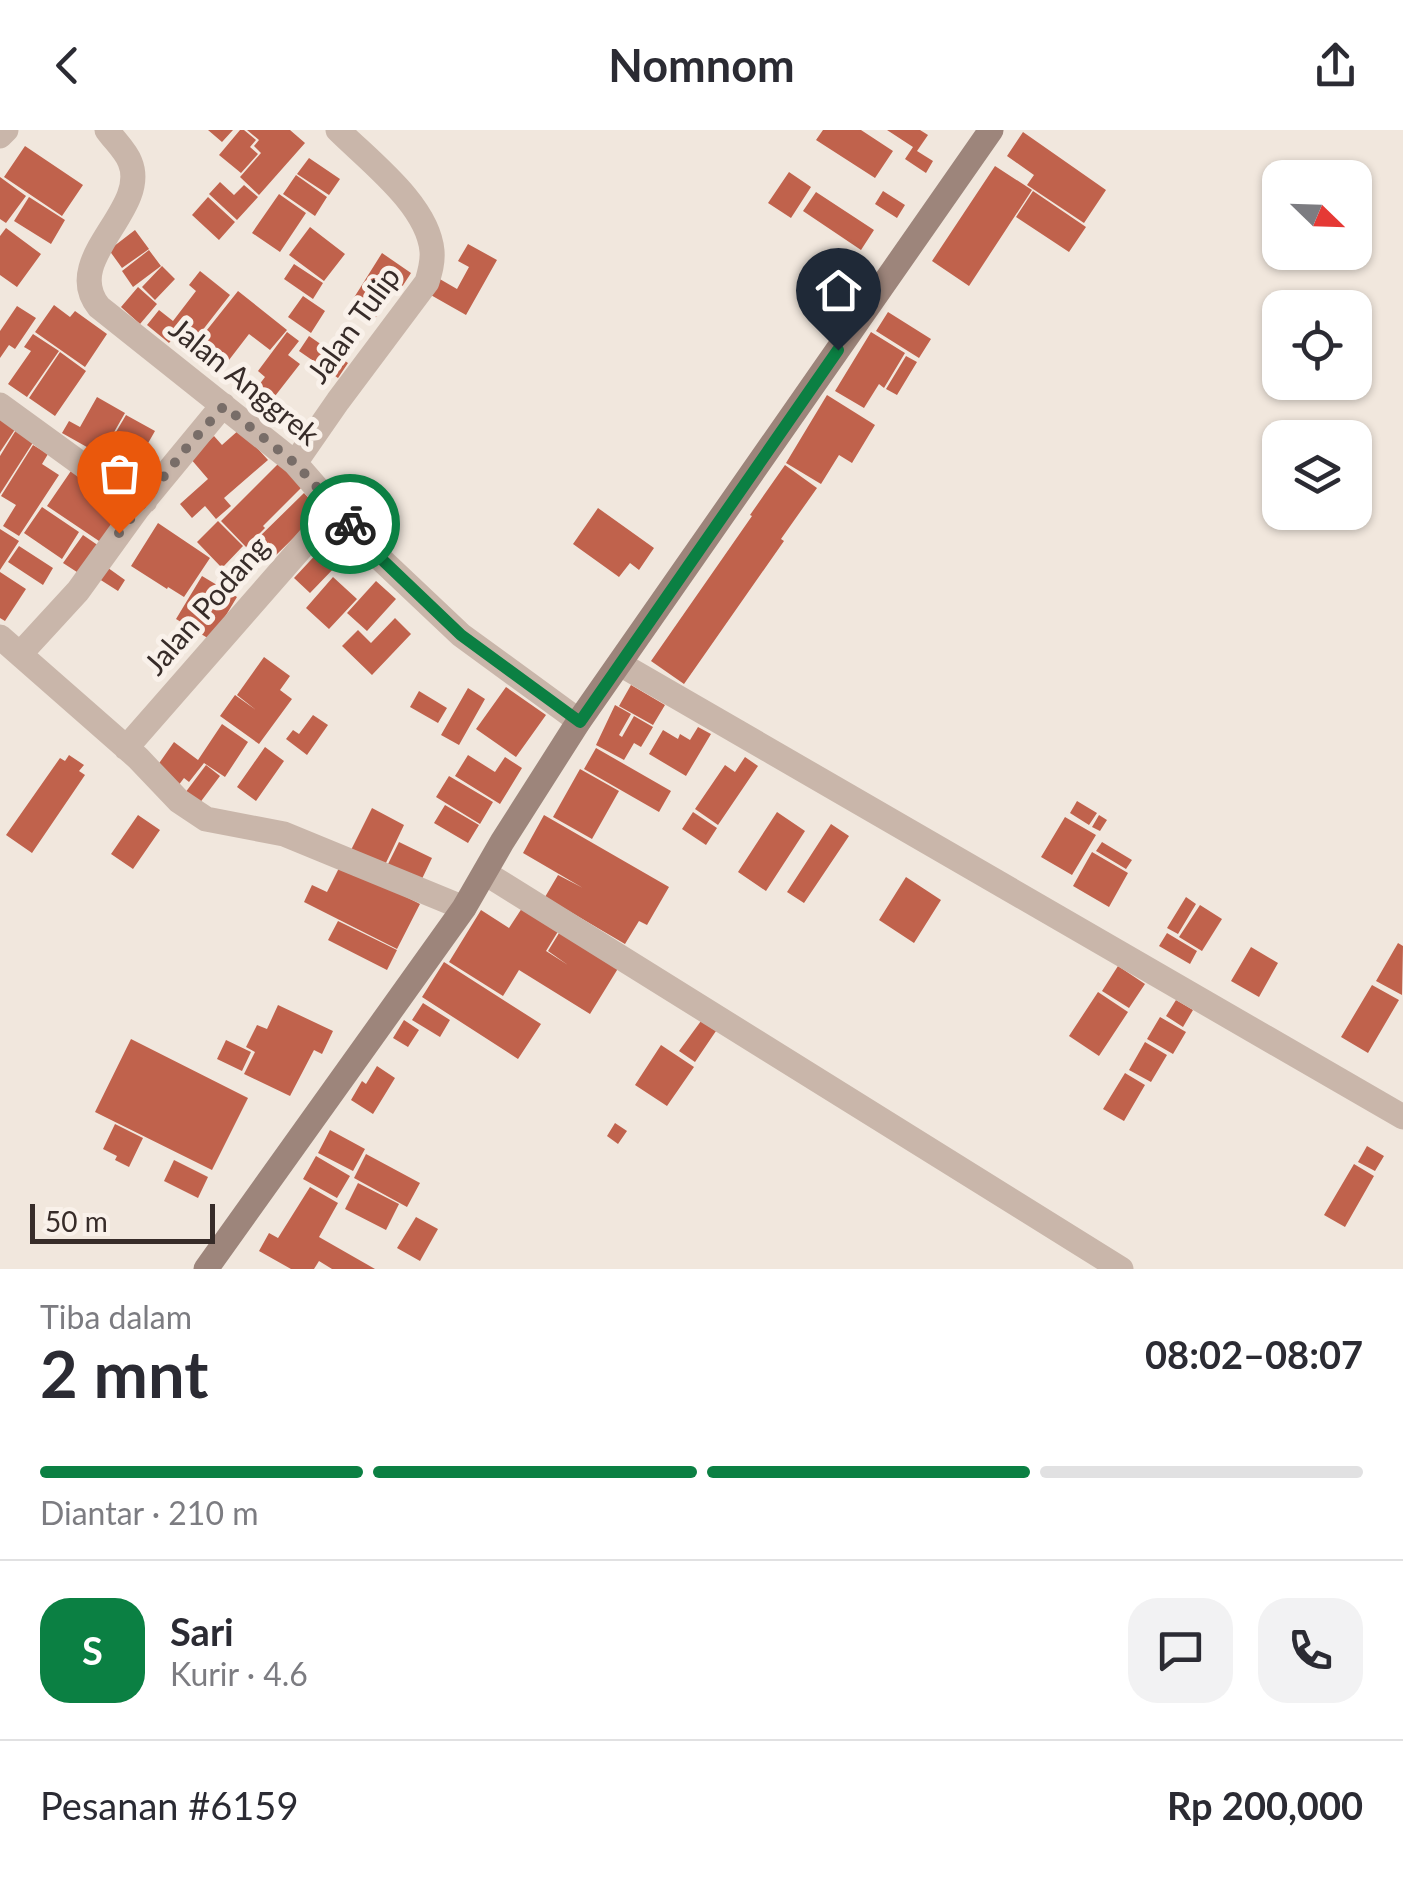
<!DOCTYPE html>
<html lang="id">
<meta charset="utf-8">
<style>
:root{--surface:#fff;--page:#f2f2f3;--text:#2b2b33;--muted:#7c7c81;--line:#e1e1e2;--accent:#0b8043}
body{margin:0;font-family:Lato,sans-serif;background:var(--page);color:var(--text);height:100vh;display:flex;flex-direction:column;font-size:38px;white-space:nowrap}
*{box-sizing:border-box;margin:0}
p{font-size:32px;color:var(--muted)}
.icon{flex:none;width:55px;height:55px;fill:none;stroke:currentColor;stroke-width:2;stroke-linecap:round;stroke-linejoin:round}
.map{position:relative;height:1139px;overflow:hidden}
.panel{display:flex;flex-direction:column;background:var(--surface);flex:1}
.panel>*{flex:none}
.needle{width:65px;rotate:113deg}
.controls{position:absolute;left:1262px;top:30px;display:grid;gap:20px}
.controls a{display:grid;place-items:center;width:110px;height:110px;border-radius:20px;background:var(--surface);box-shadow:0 2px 8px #0004;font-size:50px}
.scale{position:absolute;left:30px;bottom:25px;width:185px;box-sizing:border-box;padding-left:10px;border:5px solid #372c29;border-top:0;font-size:28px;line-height:35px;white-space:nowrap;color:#372c29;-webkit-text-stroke:8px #f9f1ea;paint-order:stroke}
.pin{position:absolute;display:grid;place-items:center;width:85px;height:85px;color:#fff;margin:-102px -42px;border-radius:50% 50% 50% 0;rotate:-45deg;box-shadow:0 0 10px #0007}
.pin .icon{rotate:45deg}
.courier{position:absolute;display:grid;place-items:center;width:100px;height:100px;margin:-50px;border:8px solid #0b8043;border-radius:50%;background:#fff;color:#222;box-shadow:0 2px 12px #0007}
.summary em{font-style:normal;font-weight:700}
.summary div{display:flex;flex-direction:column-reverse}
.summary{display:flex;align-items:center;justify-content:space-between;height:170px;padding:0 40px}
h1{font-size:65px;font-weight:700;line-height:75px}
.bar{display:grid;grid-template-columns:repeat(4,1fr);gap:15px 10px;align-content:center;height:120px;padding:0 40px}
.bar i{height:12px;border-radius:8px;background:var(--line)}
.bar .selected{background:var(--accent)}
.bar p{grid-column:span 4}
.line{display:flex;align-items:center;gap:25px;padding:0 40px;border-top:2px solid var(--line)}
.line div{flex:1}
.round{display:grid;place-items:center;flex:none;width:105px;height:105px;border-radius:30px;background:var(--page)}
header{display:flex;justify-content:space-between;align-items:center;height:130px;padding:0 40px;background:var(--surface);font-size:45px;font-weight:700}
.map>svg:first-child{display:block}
.building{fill:#c0624c}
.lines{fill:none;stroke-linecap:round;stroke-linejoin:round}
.minor{stroke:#c9b6aa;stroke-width:25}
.secondary{stroke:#9d857b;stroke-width:25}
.done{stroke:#786d68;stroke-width:10;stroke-dasharray:0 18}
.route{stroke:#0b8043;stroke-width:12}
.labels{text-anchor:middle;stroke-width:10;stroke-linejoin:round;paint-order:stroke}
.street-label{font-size:30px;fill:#372c29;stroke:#f9f1ea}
</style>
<header><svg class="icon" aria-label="back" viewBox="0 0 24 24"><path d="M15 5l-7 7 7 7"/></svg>Nomnom<svg class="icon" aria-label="share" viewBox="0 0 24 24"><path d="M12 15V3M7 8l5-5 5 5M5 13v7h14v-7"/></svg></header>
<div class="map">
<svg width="1403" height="1139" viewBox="0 0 1403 1139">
<rect width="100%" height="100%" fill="#f1e7dd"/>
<path class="building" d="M208,0H233L222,12Z
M240,0H244L256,10L250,17L258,24L241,43L219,25Z
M247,0H290L305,13L259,65L240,47L261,23L254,16L259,10Z
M823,0H861L893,21L875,48L816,10Z
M887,0H920L928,5L917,21L933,31L926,43L905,29L913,17Z
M1023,2L1106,60L1084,93L1027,55L1034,45L1007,26Z
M25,16L83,55L62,86L4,47Z
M309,28L340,49L329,65L297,44Z
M995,36L1032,60L969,156L932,131Z
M789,42L811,57L791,88L768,73Z
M296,45L327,67L315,86L283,64Z
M0,47L26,66L6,93L0,89Z
M220,52L234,65L244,55L258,67L237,90L209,64Z
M883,61L905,75L897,88L875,74Z
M1033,61L1086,97L1069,122L1016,87Z
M816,62L874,100L861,120L803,81Z
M279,64L306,83L280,122L252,103Z
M29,67L65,90L51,114L14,91Z
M208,67L235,92L219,110L192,85Z
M310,97L345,124L324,151L289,125Z
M6,98L41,124L17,157L0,145V106Z
M135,100L149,119L122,138L109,120Z
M468,114L497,130L466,185L429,164L438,148L457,159L469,137L458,131Z
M149,120L161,136L133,157L122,141Z
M382,123L411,143L400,160L396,158L374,190L350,174Z
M294,134L323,153L313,169L284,149Z
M162,136L175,149L155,170L142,157Z
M200,141L230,165L191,215L176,204L169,213L147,195L159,180L173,191L196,161L189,155Z
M138,157L157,174L140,194L121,177Z
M238,161L287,200L270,220L249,204L219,243L191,220Z
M303,166L325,181L311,203L288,187Z
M54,175L70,187L75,181L107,204L85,237L35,202Z
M17,176L36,188L15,219L9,215L0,228V201Z
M888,182L931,209L919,228L876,201Z
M287,202L299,211L288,225L300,234L261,284L246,272L265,247L258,241Z
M871,202L905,223L884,258L879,254L864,278L835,261Z
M33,204L59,221L27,267L8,254L31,221L24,217Z
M309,206L348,233L338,248L299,221Z
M60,222L86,241L55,286L29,268Z
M906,226L917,232L897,265L886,259Z
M827,265L875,295L852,333L839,325L821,354L786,333Z
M97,267L125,283L101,325L62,303L69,291L80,297Z
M126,285L155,301L135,336L106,319Z
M0,288L16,298L0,322Z
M240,299L268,330L224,368L231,376L216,389L205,376L192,388L180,374L208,349L190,328L214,306L222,315Z
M16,300L34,311L0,364V326Z
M33,315L48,324L42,334L59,345L19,406L3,396L16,375L1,366Z
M279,333L303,356L263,396L265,398L246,417L221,391Z
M785,335L817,358L781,409L784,411L684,554L651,531L752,386L750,385Z
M73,338L127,375L102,413L47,376Z
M304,363L321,381L272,429L255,411Z
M42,377L79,402L62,429L24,403Z
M598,378L654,418L639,440L630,433L619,447L573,414Z
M218,391L243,416L222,438L197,412Z
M158,393L210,428L184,467L168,457L167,459L131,436Z
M0,399L19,411L0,440Z
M83,405L99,416L80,444L63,433Z
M19,416L53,438L43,455L8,432Z
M322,418L338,434L310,463L294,448Z
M104,435L125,450L118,461L96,447Z
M0,442L26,459L5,491L0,488Z
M202,446L237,467L211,510L176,489Z
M333,447L357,469L329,499L306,478Z
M376,451L396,469L367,501L347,483Z
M395,488L411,504L372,545L342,516L358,500L371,513Z
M264,527L290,546L280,560L292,569L259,614L220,586L235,565L256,580L237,565Z
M631,555L665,575L653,595L619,576Z
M506,557L546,585L516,627L476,599Z
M468,558L485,569L459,615L441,605Z
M419,561L447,578L438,593L410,577Z
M615,575L631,584L619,605L622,607L634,586L653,597L641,617L634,613L624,630L596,615Z
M313,585L328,595L307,625L286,609L293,600L299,604Z
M222,594L248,612L225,647L204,633L189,652L184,648L178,656L155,639L174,612L198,630Z
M698,597L711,604L686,646L649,624L663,600L678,609L680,604L690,610Z
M265,617L284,631L256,671L237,657Z
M596,618L671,661L659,682L584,639Z
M69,625L84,635L79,641L85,645L32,723L6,705L60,628L65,631Z
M468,625L495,642L505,627L522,638L500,674L455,646Z
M745,627L758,636L718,695L695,679L725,635L735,642Z
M206,635L220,646L199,674L185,663Z
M580,639L619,661L592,709L553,687Z
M449,646L493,672L480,694L436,667Z
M1077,671L1097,683L1089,695L1070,683Z
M445,675L479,695L468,713L434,693Z
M372,678L404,695L384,737L351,720Z
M693,682L717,698L706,715L682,699Z
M777,682L805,701L766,761L738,742Z
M138,685L160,700L133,739L111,724Z
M544,685L669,757L647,795L639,791L625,814L545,767L558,745L583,758L523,723Z
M1099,685L1107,690L1100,701L1092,697Z
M1065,687L1096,705L1072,745L1041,727Z
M831,694L849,706L804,773L787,762Z
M399,712L432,728L420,753L387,736Z
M1102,712L1132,730L1126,739L1096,721Z
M1092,722L1128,743L1109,777L1073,756Z
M341,734L420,774L397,819L304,772L312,755L327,762Z
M906,747L941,770L914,813L879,790Z
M1186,767L1196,774L1178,804L1167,798Z
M526,772L562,795L546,821L568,835L548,821L564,795L622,832L590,884L519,840L503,866L449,832L481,780L509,798Z
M1200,775L1222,789L1202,821L1179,807Z
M338,791L397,820L387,840L328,810Z
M1167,803L1197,821L1190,834L1159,816Z
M1398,813L1403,816L1402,865L1376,851Z
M1251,817L1278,833L1259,867L1231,851Z
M444,832L541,894L518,929L422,867Z
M1118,836L1145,854L1129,878L1102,861Z
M1372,855L1399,870L1368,923L1341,907Z
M1098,862L1128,882L1099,926L1069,906Z
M1176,870L1193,880L1183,897L1166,886Z
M423,873L450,890L440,907L412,890Z
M278,875L333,901L322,924L314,920L290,966L244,944L255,922L246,917L257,895L267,899Z
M1160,887L1186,902L1173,924L1147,909Z
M404,890L419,900L408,917L393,908Z
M701,891L716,901L695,932L679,921Z
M131,909L248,968L212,1040L95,982Z
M226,910L251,922L242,941L217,929Z
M1145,912L1167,925L1151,952L1129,940Z
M661,915L694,937L667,976L635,955Z
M377,936L395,948L373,984L351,970L362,951L366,954Z
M1125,943L1145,955L1124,991L1103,979Z
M615,993L627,1001L618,1014L607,1006Z
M115,994L143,1008L129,1037L115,1030L117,1026L103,1019Z
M330,1000L365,1019L353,1041L318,1023Z
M1367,1016L1384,1026L1375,1041L1358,1032Z
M366,1024L420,1053L407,1077L354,1048Z
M316,1026L350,1046L337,1068L303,1049Z
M174,1030L208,1047L198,1068L164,1051Z
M1354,1034L1374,1046L1345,1097L1324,1085Z
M358,1053L399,1074L386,1100L345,1079Z
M310,1057L338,1073L319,1107L375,1139H332L319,1131L314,1139H291L259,1121L269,1103L278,1108Z
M416,1087L438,1099L420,1131L397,1118Z"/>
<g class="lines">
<path class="minor" d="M107,0C114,10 126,21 130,32C150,80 60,129 99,177L295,333L371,420L461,505L579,591
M0,6L6,0
M0,275L84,336L145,371
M295,333L338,271L427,152C430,142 433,132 432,121C428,75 369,31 338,0
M0,507L138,628L179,671L206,689L284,704L464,778
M21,523L78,461L138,378L223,275
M620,534L1403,987
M126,618L336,378
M485,743L1121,1139"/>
<path class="secondary" d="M206,1139L464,778L502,712L579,591L991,0"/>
</g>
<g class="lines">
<path class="done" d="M119,403L188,316L224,276L296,334L350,394"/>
<path class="route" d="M350,394L372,420L461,505L580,592L838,220"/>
</g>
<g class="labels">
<g class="street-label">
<text transform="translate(354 195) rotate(-54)" y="10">Jalan Tulip</text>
<text transform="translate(244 252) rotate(39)" y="10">Jalan Anggrek</text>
<text transform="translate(207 476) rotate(-49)" y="10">Jalan Podang</text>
</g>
</g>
</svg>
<div class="controls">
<a><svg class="needle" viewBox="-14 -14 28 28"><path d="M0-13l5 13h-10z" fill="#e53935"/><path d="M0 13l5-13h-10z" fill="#7c7c81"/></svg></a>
<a><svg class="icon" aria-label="locate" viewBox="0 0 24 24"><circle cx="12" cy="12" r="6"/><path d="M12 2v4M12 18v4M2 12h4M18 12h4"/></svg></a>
<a><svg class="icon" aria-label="layers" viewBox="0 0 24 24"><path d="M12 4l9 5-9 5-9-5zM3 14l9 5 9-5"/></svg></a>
</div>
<div class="scale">50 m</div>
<div class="pin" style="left:119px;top:403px;background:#ea580c"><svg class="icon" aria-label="bag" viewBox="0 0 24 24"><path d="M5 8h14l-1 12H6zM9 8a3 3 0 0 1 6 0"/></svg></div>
<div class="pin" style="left:838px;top:220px;background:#1f2937"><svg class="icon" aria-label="home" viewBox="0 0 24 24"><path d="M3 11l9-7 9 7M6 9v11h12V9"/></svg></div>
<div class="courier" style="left:350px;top:394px"><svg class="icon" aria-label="bike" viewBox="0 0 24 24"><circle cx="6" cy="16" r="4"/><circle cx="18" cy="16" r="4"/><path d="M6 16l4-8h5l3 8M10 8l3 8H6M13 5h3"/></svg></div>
</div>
<section class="panel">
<div class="summary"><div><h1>2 mnt</h1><p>Tiba dalam</p></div><em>08:02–08:07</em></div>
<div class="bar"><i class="selected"></i><i class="selected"></i><i class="selected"></i><i></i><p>Diantar · 210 m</p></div>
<div class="line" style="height:180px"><b class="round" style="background:var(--accent);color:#fff">S</b><div><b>Sari</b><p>Kurir · 4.6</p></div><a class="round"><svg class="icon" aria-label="chat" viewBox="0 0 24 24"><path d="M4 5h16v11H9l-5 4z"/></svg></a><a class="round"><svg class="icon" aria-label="phone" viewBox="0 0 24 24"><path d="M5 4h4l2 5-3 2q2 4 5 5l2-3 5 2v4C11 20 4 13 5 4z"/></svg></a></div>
<div class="line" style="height:130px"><div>Pesanan #6159</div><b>Rp 200,000</b></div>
</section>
